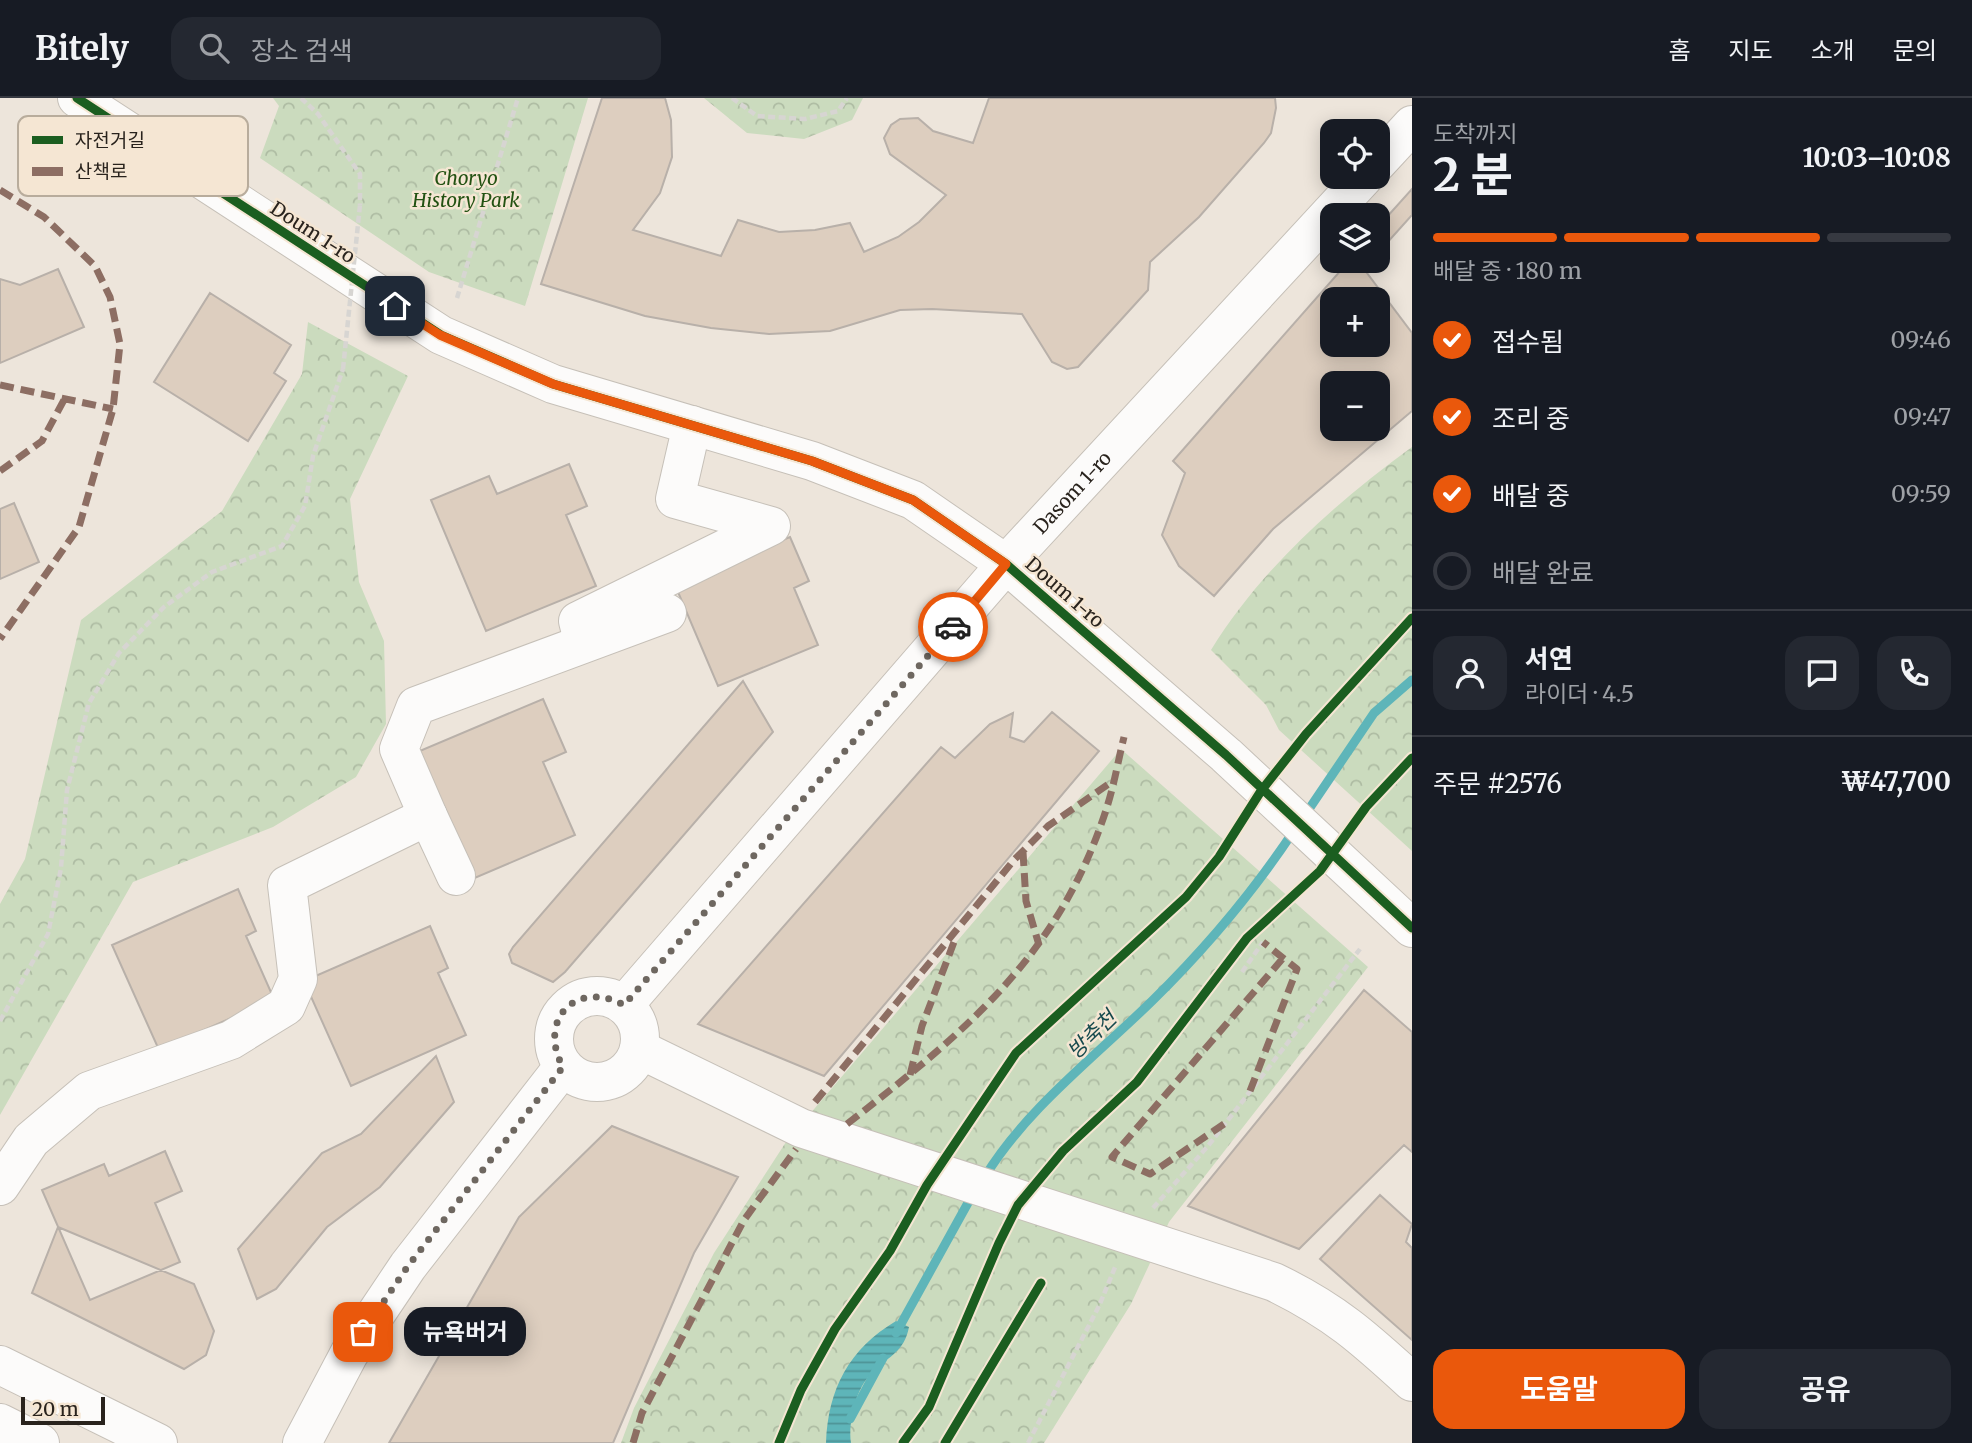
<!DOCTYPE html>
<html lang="ko">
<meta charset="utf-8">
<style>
:root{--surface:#171b24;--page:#242831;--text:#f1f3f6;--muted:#9ea1a6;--line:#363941;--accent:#ea580c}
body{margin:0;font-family:Merriweather,"Noto Sans KR",serif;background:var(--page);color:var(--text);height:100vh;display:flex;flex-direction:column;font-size:26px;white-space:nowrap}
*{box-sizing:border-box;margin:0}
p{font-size:23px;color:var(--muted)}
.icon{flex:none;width:38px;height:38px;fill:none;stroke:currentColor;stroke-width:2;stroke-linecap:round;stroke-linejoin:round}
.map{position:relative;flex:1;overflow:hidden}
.sheet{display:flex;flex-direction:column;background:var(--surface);width:560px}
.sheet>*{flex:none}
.controls{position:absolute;left:1320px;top:21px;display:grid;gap:14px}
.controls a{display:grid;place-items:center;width:70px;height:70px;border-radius:14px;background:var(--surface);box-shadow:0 4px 18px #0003;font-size:35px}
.scale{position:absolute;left:21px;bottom:18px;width:84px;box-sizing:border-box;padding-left:7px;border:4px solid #29231d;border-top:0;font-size:19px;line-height:24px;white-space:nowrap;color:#29231d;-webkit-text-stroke:5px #f5e6d3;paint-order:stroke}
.pin{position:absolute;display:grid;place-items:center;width:60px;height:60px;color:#fff;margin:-30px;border-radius:14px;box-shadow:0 4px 10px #0006}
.courier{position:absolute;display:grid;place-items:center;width:70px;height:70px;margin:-35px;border:5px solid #ea580c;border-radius:50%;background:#fff;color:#222;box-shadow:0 2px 9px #0007}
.bubble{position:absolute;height:49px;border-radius:21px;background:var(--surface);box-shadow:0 4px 18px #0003;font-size:23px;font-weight:700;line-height:49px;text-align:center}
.head em{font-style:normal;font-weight:700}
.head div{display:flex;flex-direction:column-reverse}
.head{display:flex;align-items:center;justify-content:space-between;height:119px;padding:0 21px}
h1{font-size:46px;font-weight:700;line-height:52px}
.bar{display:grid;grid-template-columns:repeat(4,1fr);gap:10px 7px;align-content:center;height:84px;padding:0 21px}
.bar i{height:9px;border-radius:5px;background:var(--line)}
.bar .on{background:var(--accent)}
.bar p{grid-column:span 4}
.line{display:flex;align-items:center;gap:18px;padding:0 21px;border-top:2px solid var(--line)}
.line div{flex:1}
.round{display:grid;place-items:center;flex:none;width:74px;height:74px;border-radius:21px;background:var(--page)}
ol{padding:0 21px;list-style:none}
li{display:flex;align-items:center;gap:21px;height:77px}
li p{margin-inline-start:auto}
li .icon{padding:7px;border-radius:50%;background:var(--accent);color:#fff;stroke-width:4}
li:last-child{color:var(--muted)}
li i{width:38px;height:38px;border:4px solid var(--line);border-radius:50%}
.action{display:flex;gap:14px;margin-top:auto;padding:14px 21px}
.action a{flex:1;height:80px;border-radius:21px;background:var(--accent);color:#fff;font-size:28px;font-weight:700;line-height:80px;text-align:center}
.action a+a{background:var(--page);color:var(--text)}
header{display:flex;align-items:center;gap:42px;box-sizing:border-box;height:98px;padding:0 35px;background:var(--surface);border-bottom:2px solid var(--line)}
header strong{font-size:33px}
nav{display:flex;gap:38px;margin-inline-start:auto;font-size:24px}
.search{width:490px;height:63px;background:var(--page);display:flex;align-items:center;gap:18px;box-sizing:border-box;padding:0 24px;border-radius:21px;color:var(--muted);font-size:26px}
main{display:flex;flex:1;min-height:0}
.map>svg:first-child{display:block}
.forest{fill:url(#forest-crowns)}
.water{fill:url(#water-rules)}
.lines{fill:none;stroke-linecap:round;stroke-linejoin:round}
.stream{stroke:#5eb5b9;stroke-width:9}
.building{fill:#ddcebf;stroke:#b8b0a9;stroke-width:2;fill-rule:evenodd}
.minor-casing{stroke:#c6c0b8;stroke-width:40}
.path{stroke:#d7d5d2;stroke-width:4.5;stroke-dasharray:7 3.5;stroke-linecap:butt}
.minor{stroke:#fcfbfa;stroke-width:38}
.path-bridge{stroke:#d7d5d2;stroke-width:4.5;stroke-dasharray:7 3.5;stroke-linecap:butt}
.quiet{stroke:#8d6e63;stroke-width:7;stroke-dasharray:14 7;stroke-linecap:butt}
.cycleway-casing{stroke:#f5e6d3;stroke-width:13}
.cycleway{stroke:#1b5e20;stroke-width:9}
.done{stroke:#6e6760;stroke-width:7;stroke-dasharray:0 12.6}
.route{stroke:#ea580c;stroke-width:9}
.labels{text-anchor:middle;stroke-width:5;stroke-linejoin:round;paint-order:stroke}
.park-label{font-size:19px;font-style:italic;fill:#235212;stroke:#f5e6d3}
.street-label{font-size:19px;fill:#29231d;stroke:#f5e6d3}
.water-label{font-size:21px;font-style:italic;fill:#16494d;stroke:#f5e6d3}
.key{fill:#f5e6d3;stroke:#b8ac9c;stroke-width:2}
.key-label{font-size:19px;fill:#29231d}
</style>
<header>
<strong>Bitely</strong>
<div class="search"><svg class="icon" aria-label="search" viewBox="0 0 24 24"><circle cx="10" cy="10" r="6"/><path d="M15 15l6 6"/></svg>장소 검색</div>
<nav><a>홈</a><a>지도</a><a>소개</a><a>문의</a></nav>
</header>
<main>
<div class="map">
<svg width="1412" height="1345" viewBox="0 0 1412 1345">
<defs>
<pattern id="forest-crowns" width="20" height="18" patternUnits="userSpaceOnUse" patternTransform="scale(1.75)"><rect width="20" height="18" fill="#cbdbbe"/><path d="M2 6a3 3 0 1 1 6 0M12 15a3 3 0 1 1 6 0" fill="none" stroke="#aebca3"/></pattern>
<pattern id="water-rules" width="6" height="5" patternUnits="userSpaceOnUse" patternTransform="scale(1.75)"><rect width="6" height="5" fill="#5eb5b9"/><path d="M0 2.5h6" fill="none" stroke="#4e9396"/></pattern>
</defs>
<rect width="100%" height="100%" fill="#ede5db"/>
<path class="forest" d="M273,0H588L525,208L429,174L260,60L279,8Z
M704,0H863L852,22L804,41L747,35Z
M308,224L408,278L350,401L359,484L384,543L386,626L356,679L273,729L133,784L0,1017V806L25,761L81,522L222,413L302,276Z
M1412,349V753L1279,632L1266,607L1211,552C1261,471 1335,405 1412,349Z
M1121,651L1368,869L1169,1124L1131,1206L1044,1345H621L634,1310L714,1155L786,1044Z"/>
<path class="water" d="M896,1223L909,1229C904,1254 890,1257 873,1274C856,1289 848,1323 851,1345H826C828,1291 849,1251 896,1223Z"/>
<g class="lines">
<path class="stream" d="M1305,717L1374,615L1412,582
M984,1080C1026,1011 1095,959 1152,903C1205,851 1254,793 1295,731
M896,1235L974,1094
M850,1321L883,1260"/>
</g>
<path class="building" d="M602,0H665L671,22L672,59L660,95L633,132L721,158L738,122L779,134L815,132L850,125L864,154L898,139L919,124L946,97L890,56L884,40L891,27L900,21L918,20L933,33L973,45L989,0H1275L1276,10L1271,35L1264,45L1199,119L1150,164L1148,192L1078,269L1067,271L1052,264L1022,216L932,211L900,212L830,233L769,236L711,230L645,218L541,186Z
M1412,91V117L1377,156V130Z
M1349,163H1371L1364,171L1412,235V313L1273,431L1214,498L1179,468L1162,437L1185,375L1173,363ZM1332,201H1377V247H1332ZM1332,285H1377V331H1332Z
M58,171L84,229L0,265V181L20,187Z
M210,195L291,247L274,275L286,283L248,343L154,284Z
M569,366L587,408L566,417L596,488L486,533L431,402L489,378L497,396Z
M14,405L39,464L0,481V411Z
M790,439L809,483L794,490L818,547L718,588L675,487Z
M743,583L773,634L565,874L553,884L512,865L509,856L513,849Z
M543,601L566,654L543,664L575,737L470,782L415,655Z
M1052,614L1099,653L824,978L698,926L941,649L955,660L990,626L1013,615L1010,639L1024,644Z
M238,791L256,833L246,838L274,901L159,952L112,847Z
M430,828L448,870L438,875L466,937L351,988L304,883Z
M1364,892L1412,934V1054L1404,1047L1299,1151L1188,1108Z
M436,958L454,1004L380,1089L327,1129L276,1191L257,1201L238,1151L322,1055L361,1036Z
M612,1028L738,1079L694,1155L613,1345H389L519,1119Z
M165,1053L182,1093L155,1105L180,1164L90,1202L42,1092L104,1066L109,1078Z
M1380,1097L1412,1126L1406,1144L1412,1150V1242L1320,1161Z
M58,1129L194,1186L214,1233L206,1257L184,1271L32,1195Z"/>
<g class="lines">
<defs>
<g id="minor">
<path d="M77,0L441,237L553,286L812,363L913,402L1006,466L1226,657L1412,830"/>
<path d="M1377,65L1412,27"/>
<path d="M581,535L578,523L771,428L675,401L692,327"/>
<path d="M428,718L456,778"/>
<circle cx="597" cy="941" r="43"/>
<path id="s1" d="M624,907L1006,466L1364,79"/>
<path d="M639,951L801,1030L1274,1184C1334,1213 1364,1240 1412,1284"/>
<path d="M0,1088L31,1042L89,993L231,942L286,908L298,881L287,787L428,718L399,651L416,608L667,515"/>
<path d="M0,1267L158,1345"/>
<path d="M0,1325L40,1345"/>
<path d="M302,1345L349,1256L408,1168L563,969"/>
</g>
</defs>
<use href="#minor" class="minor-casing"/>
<path class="path" d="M301,0L318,16L360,76V107
M732,0L757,18L805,21L838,13L847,0
M457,200L518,0
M1242,874L1263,844
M0,923L48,836L61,770L67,692L89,605L119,555L164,509L212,474L282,448L305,408L313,358L343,271
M1153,1110L1208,1048L1360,851
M1028,1345L1099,1208L1116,1167"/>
<use href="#minor" class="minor"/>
<path class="path-bridge" d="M343,271L360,107"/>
<path class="quiet" d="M0,92L44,119L95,168L110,199L120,246L113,311L79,429L0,541
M0,287L113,311
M0,373L42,343L65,300
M1023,754L1026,803L1039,847
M910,977L922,928L954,844
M1250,993L1297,871L1263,844
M815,1004L1014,762L1048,728L1113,683
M847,1026C964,935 1059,858 1106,712C1114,688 1118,663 1124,639
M1224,1026L1150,1076L1112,1059L1284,859
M633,1345L642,1315L744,1122L796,1051"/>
<defs>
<path id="cycleway" d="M77,0L441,237L553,286L812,363L913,402L1006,466L1226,657L1412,830
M779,1345L801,1292L835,1231L890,1153L927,1087L1016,955L1186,799L1219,759L1261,693L1306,636L1412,520
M903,1345L929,1309L999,1145L1018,1107L1063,1053L1137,984L1247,840L1320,773L1366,709L1412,660
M945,1345L1041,1185"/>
</defs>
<use href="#cycleway" class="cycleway-casing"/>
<use href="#cycleway" class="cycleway"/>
</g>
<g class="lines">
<path class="done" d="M363,1234L408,1168L563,969C537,922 576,881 624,907L953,529"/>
<path class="route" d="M395,208L440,237L553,286L812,363L913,402L1006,466L953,529"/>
</g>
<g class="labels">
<g class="park-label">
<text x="466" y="87">Choryo<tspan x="466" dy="22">History Park</tspan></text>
</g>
<g class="street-label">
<text transform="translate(313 134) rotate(33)" y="7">Doum 1-ro</text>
<text dy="7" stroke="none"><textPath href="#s1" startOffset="681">Dasom 1-ro</textPath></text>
<text transform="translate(1065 494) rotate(41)" y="7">Doum 1-ro</text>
</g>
<g class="water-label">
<text transform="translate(1092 937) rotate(-44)" y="7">방축천</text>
</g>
</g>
<rect x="18" y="18" width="230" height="80" rx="10" class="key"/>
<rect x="32" y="38" width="31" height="8" fill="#1b5e20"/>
<rect x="32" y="69" width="31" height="9" fill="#8d6e63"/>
<g class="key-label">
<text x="75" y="49">자전거길</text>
<text x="75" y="80">산책로</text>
</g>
</svg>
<div class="controls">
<a><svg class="icon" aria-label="locate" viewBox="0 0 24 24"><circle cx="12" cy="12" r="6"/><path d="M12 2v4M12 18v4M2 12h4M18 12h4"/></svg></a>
<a><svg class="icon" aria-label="layers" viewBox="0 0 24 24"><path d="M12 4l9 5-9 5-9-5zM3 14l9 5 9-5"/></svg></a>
<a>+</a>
<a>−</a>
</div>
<div class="scale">20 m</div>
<div class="pin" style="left:363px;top:1234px;background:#ea580c"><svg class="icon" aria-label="bag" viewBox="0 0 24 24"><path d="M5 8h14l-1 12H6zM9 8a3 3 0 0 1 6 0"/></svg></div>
<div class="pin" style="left:395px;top:208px;background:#1f2937"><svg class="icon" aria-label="home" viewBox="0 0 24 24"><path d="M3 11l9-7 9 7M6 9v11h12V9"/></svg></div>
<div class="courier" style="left:953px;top:529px"><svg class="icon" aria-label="car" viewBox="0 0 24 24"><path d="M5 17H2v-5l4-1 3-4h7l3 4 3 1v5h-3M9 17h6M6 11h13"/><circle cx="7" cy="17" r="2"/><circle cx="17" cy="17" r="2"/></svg></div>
<div class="bubble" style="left:404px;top:1209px;width:122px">뉴욕버거</div>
</div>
<section class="sheet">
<div class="head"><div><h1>2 분</h1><p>도착까지</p></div><em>10:03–10:08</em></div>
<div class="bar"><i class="on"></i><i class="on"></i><i class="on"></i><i></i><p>배달 중 · 180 m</p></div>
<ol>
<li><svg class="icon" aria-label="check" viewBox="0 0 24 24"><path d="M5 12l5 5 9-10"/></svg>접수됨<p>09:46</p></li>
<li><svg class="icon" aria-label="check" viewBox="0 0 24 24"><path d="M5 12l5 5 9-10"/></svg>조리 중<p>09:47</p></li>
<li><svg class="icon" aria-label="check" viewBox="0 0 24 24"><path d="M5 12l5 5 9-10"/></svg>배달 중<p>09:59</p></li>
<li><i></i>배달 완료</li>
</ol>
<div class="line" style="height:126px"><a class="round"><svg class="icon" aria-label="person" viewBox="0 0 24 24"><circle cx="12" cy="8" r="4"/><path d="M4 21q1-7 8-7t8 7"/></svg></a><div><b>서연</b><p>라이더 · 4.5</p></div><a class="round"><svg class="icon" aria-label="chat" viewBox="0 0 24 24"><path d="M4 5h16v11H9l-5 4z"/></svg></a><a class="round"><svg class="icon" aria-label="phone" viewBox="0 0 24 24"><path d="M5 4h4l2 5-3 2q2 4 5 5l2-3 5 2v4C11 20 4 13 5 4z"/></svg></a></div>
<div class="line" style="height:91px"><div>주문 #2576</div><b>₩47,700</b></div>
<div class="action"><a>도움말</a><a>공유</a></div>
</section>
</main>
